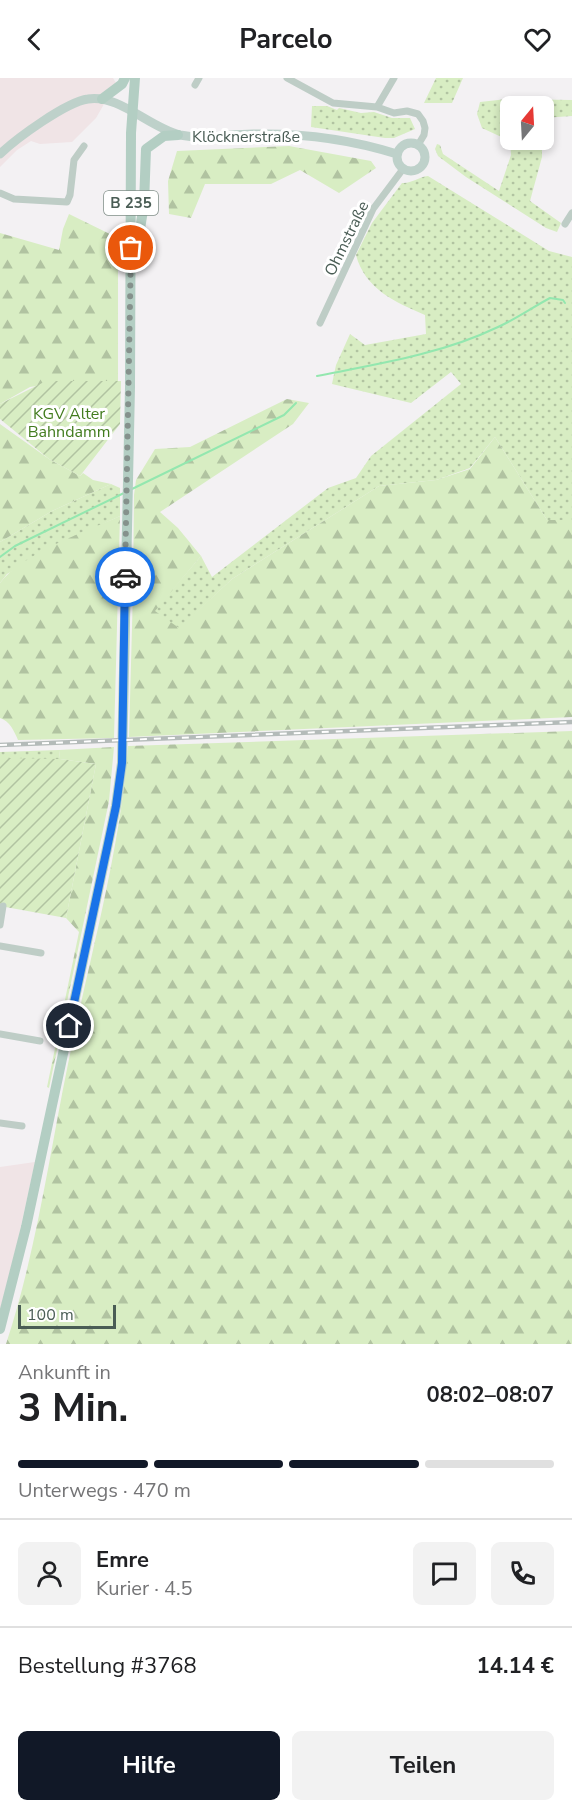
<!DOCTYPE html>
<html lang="de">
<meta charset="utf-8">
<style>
:root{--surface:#fff;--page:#f2f2f2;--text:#202124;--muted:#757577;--line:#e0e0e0;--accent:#111827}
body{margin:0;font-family:"Nunito Sans",sans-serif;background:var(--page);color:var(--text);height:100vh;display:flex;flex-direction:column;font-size:22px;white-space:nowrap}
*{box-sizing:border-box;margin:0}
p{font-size:20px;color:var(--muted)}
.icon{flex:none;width:33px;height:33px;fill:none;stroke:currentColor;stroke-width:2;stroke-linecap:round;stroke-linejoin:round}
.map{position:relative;height:1266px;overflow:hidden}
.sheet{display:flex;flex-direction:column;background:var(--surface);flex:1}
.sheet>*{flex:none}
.needle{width:39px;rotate:18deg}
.buttons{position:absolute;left:500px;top:18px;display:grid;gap:12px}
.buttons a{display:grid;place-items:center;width:54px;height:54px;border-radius:9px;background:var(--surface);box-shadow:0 3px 9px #0003;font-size:30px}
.scale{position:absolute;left:18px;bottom:15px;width:98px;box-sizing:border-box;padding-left:6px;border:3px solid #4a5d55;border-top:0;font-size:16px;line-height:21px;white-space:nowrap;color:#4a5d55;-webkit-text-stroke:4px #fff;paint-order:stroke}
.pin{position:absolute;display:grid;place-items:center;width:51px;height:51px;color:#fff;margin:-26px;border:3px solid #fff;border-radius:50%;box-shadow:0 2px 6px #0007}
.courier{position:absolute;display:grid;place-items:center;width:60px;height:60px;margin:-30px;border:4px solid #1a73e8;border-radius:50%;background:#fff;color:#222;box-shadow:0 2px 8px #0007}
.overview em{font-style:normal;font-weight:700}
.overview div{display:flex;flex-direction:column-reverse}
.overview{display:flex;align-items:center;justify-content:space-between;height:102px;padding:0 18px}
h1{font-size:39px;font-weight:700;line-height:45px}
.bar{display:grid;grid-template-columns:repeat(4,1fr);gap:9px 6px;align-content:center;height:72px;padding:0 18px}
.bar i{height:8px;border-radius:4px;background:var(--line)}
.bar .selected{background:var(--accent)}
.bar p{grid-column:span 4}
.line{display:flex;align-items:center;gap:15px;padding:0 18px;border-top:2px solid var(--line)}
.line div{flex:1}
.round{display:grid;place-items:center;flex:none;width:63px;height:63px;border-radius:9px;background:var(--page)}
.primary-button{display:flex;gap:12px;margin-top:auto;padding:12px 18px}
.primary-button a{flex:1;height:69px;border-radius:9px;background:var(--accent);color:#fff;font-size:24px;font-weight:700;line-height:69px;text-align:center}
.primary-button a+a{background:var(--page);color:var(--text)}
header{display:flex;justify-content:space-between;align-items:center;height:78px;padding:0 18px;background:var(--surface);font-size:27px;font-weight:700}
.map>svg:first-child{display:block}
.commercial{fill:#f0e4e6}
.grass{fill:url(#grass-dots)}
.forest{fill:url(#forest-firs)}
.garden{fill:url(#garden-furrows)}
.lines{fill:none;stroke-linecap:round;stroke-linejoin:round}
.stream{stroke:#93e7af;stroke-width:2}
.street{stroke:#becdc6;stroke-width:7}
.secondary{stroke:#bed1ca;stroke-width:9}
.primary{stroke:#b3cec3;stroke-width:10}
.rail-casing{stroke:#b4bbb9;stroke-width:4.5}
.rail{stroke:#fff;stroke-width:2;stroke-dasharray:7;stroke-linecap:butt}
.done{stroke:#85918c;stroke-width:6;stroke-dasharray:0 10.8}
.route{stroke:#1a73e8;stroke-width:8}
.labels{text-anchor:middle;stroke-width:6;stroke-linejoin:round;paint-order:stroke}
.shield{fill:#fff;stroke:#808e88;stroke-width:1.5}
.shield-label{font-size:15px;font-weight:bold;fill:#4a5d55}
.street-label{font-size:16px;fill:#4a5d55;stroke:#fff}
.park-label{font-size:16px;fill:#427c1e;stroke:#fff}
</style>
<header><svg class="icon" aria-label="back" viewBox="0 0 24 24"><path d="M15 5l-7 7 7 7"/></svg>Parcelo<svg class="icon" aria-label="heart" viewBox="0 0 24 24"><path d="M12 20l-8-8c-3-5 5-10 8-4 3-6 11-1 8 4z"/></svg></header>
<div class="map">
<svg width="572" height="1266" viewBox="0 0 572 1266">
<defs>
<pattern id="grass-dots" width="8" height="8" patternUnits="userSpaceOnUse" patternTransform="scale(1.5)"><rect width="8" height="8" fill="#d8edc3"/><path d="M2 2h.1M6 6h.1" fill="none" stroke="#b1c3a1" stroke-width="1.8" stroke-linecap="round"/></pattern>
<pattern id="forest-firs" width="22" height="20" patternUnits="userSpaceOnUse" patternTransform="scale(1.5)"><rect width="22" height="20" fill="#d8edc3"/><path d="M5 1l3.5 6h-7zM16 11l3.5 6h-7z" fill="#b1c3a1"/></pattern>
<pattern id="garden-furrows" width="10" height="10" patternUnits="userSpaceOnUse" patternTransform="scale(1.5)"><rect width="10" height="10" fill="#d8edc3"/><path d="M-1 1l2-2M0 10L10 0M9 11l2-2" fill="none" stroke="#b1c3a1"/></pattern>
</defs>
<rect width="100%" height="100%" fill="#f3f1f3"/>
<path class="commercial" d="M0,0H113L116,5L96,40L72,64L40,66L31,63L17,72L0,89Z
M35,1084L17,1166L0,1232V1089Z"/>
<path class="grass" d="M436,0H463L452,25H424Z
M507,21L572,22V38L543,40V28H510V62H542V79L530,123L561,145L557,154L546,150L466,99L438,78L435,71L437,66L440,67L443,76L499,113L511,77L510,63L482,50L477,36L480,24Z
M312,28H327L337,32L339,30L361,35L374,34L392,40H410L415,51L394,60H385L311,49Z
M428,98L549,173L572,179V442H547L495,359L470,390L436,402L379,408L232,501L179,551L154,533L201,478L212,499L328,410L356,400L371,378L461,306L451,294L411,325L332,306L336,287L350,256L365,267L426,256L425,237C395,224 365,211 356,177L372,145L402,105C411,106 418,99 428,98Z
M111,406L120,410V438L79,457L7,496L0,505V464L52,433Z
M59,672L60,681H0V674Z"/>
<path class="forest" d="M289,68L371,83L376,90L339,115L300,92L271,106H205L191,140L169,136L168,103L177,73Z
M69,136L118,160V305L68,303L30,309L0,326V155L59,172L63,151Z
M287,321L309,325L293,346L160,434L178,450L201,478L155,533L179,550L232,501L379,408L436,402L470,391L495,359L547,442H572V639L129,659L133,512L134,417L136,402L155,371L190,369Z
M0,346L49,381L80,398L83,395L93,402L111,406L52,433L0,464Z
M120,438L114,660L18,662C14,653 10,643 0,640V505C21,476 87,453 120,438Z
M572,653V1266H6C36,1175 49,1079 68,986C89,881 120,776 128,668Z
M114,669L109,723L49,1010L47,1009L79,854L66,840L96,686L60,681L59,672Z"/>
<path class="garden" d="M46,303H121L120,346L80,398L49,381L0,341V326Z
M10,680L60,681L96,686L66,840L0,828V681Z"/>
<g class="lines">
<path class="stream" d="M317,298C378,286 442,276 498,249C516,241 533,229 550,220L563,222L565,225
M132,411L284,337L296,325
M0,479L15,468L124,415"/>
<path class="street" d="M287,0L333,25L377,29L394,35L407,33L418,36L423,43L425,50L424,57L418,67
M195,7L199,0
M377,29L394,0
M0,115L14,121L67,124L70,117L74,82L84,68
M565,146L572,135
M320,245L373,131L403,91
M0,847L3,828
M0,868L41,875
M0,956L40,963
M0,1045L22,1048"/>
<path class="secondary" d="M397 79a14 14 0 1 1 28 0a14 14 0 1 1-28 0Z
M0,76C17,60 66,24 88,21C119,16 150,50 180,57C204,62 229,56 253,56C302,55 350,61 397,76"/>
<path class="primary" d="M102,21L122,6L125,0
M136,176L144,126L146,71L164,58L178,57
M0,1251L26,1149L116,728L122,685L130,309L131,55L135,0"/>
<defs>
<path id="rail" d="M0,667L572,644"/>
</defs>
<use href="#rail" class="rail-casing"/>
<use href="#rail" class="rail"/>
</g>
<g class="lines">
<path class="done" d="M125,499L131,170"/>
<path class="route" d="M69,948L116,728L122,685L125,499"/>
</g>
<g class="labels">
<rect class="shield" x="104" y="113" width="54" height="24" rx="4.5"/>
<g class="shield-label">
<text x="131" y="130">B 235</text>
</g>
<g class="street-label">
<text x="246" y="64">Klöcknerstraße</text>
<text transform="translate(346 160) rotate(-64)" y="6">Ohmstraße</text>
</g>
<g class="park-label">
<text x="69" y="341">KGV Alter<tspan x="69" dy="18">Bahndamm</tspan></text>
</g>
</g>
</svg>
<div class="buttons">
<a><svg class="needle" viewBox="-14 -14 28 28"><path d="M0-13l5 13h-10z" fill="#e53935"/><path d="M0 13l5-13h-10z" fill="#757577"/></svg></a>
</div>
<div class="scale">100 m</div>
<div class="pin" style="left:131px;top:170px;background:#ea580c"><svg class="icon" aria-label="bag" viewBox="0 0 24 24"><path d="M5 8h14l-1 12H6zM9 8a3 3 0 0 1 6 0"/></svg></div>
<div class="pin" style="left:69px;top:948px;background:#1f2937"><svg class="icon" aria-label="home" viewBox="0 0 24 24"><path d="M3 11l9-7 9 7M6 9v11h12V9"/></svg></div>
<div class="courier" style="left:125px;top:499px"><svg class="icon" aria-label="car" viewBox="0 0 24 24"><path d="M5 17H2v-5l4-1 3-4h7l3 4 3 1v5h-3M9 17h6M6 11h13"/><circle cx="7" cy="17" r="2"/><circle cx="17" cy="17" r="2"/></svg></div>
</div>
<section class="sheet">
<div class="overview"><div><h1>3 Min.</h1><p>Ankunft in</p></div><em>08:02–08:07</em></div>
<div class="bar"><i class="selected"></i><i class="selected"></i><i class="selected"></i><i></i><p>Unterwegs · 470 m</p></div>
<div class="line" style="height:108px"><a class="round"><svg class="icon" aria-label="person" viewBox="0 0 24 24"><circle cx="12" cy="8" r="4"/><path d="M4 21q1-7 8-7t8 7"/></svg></a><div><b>Emre</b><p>Kurier · 4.5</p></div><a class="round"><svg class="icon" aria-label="chat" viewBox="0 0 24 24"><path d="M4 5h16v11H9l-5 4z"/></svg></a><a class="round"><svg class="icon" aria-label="phone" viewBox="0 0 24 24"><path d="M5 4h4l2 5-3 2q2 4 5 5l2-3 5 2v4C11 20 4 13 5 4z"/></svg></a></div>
<div class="line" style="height:78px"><div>Bestellung #3768</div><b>14.14 €</b></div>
<div class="primary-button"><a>Hilfe</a><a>Teilen</a></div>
</section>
